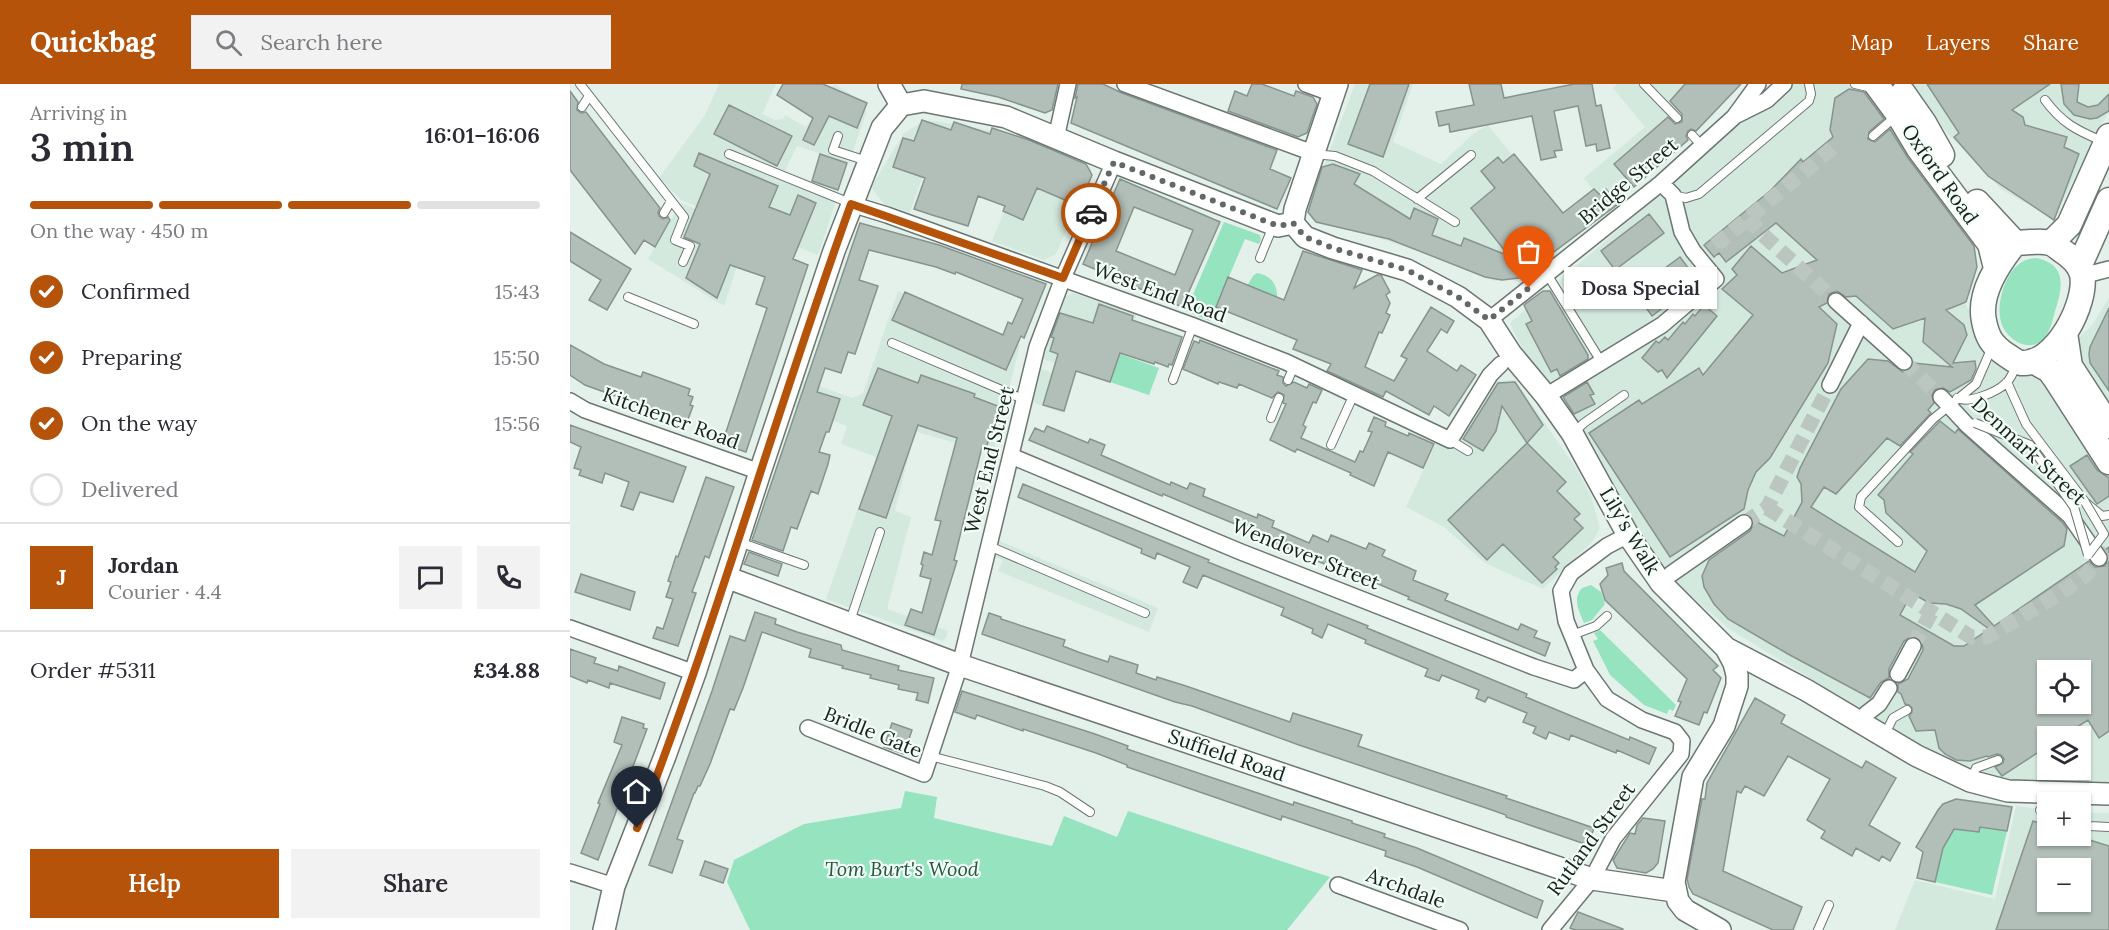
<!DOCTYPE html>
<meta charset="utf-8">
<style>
:root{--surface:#fff;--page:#f2f2f3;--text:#2b2b33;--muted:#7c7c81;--line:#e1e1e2;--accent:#b45309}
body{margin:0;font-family:Lora,serif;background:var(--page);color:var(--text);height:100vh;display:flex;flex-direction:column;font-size:22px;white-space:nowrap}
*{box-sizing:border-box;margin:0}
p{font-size:20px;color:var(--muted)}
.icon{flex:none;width:33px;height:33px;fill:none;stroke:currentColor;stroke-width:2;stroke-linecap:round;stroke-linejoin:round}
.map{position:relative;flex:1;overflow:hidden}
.panel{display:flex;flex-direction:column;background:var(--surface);width:570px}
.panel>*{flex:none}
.controls{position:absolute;left:1467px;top:576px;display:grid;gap:12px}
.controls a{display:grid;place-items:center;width:54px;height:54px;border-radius:0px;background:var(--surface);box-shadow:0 2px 4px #0004;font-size:30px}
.pin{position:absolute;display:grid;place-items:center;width:51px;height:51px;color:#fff;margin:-62px -26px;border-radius:50% 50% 50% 0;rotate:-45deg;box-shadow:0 0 6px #0007}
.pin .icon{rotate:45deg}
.courier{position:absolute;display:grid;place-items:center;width:60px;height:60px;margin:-30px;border:4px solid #b45309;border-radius:50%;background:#fff;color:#222;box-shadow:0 2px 8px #0007}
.bubble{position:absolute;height:42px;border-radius:0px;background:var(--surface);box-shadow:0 2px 4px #0004;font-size:20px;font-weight:600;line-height:42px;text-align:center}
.summary em{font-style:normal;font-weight:600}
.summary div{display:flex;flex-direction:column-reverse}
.summary{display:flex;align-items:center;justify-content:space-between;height:102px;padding:0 30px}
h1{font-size:39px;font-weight:600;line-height:45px}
.bar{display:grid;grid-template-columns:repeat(4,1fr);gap:9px 6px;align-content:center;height:72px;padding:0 30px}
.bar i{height:8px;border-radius:4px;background:var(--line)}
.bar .on{background:var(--accent)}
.bar p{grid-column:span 4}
.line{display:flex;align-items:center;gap:15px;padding:0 30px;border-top:2px solid var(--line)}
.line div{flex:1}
.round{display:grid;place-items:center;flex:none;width:63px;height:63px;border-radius:0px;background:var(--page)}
ol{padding:0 30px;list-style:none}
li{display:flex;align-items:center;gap:18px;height:66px}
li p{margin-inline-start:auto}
li .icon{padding:6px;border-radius:50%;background:var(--accent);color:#fff;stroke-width:4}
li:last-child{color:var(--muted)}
li i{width:33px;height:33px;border:3px solid var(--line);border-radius:50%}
.action{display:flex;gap:12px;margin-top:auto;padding:12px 30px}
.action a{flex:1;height:69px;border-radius:0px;background:var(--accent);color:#fff;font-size:24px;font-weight:600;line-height:69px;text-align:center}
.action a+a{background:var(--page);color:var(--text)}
header{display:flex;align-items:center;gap:36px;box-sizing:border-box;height:84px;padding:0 30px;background:var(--accent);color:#fff}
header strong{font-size:28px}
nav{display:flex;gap:33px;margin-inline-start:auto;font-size:21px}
.search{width:420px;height:54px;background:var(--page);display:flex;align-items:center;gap:15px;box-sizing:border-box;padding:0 21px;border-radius:0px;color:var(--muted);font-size:22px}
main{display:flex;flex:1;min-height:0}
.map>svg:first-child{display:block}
.built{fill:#d4e9de;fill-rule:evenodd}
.green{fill:#95e3bf}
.building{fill:#b2beb8;stroke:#87938d;stroke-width:1.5;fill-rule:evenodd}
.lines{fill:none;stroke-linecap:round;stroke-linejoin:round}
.street-tunnel{stroke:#bcc6c1;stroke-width:15;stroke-dasharray:15 8;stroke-linecap:butt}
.lane-casing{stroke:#6c7771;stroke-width:10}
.street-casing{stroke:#6c7771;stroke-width:18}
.secondary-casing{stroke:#6c7771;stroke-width:24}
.primary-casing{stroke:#6c7771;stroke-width:27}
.lane{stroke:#fff;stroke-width:8}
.street{stroke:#fff;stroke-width:15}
.secondary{stroke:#fff;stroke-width:21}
.primary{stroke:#fff;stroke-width:24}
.lane-bridge-casing{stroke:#6c7771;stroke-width:10;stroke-linecap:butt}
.lane-bridge{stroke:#fff;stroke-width:8}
.done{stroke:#616865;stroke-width:6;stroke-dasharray:0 10.8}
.route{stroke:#b45309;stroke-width:8}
.labels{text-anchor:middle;stroke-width:4.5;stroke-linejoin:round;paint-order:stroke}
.street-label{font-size:20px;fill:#1b1f1d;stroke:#f1fef7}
.park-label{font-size:20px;font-style:italic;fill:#275642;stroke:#f1fef7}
</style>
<header>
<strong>Quickbag</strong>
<div class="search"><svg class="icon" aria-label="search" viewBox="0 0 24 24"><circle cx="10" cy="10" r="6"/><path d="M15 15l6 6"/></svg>Search here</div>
<nav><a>Map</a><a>Layers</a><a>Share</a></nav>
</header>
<main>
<section class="panel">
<div class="summary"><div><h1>3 min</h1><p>Arriving in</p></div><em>16:01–16:06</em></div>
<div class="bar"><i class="on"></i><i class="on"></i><i class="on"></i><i></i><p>On the way · 450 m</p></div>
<ol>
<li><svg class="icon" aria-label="check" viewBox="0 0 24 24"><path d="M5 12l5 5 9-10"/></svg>Confirmed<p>15:43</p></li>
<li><svg class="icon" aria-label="check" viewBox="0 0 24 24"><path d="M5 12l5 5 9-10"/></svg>Preparing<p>15:50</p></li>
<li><svg class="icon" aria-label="check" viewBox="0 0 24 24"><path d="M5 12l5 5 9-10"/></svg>On the way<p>15:56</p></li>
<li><i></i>Delivered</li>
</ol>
<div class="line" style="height:108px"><b class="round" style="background:var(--accent);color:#fff">J</b><div><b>Jordan</b><p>Courier · 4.4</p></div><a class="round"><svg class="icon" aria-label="chat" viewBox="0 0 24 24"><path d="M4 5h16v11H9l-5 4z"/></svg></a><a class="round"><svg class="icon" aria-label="phone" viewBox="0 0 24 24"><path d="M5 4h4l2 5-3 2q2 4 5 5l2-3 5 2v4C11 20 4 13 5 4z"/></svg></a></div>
<div class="line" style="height:78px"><div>Order #5311</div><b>£34.88</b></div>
<div class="action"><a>Help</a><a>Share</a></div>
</section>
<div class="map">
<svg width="1539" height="846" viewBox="0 0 1539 846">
<rect width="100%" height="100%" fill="#e4f0ea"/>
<path class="built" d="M149,0H206L192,30L205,36L213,35L215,31L236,43L264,0L294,18L296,29L279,79L227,62L215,87L269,108L248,171L111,116L89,94L135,31Z
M785,0H843L823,58L871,80L903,50L918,41L1005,149L942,195L925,197L889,181L808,154L742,135L732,121L753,84Z
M1047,0H1165L1036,122L1014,94L1075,43L1043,4Z
M1203,0H1285L1387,151L1393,213L1416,266L1472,290L1522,241L1539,214V704L1431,701L1376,681L1291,625L1159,545L1088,483L951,262L940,239L1076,122ZM1478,586H1510V620H1478ZM1478,652H1510V686H1478Z
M1341,0H1539V27L1484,134L1432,106L1360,31Z
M364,37L450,51L452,55L462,58L464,53L516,77L522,87L486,170L474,176L422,157L436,123L353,91L340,128L315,121L301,103L334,49L352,38Z
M111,119L179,146L154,222L78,175Z
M328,207L450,261L423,370L347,348L342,359L325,427L341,433L317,525L378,547L376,554L372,557L256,515L306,373L271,360L277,342L222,322L231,296L283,314L293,309Z
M503,209L567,230L540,298L470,274L489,216Z
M468,284L504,296L492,329L460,317Z
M945,296L1008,387L1021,412L1030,444L1022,458L973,505L915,479L874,443L836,423L866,359L881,366L926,297Z
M425,455L588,524L579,548L428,487L433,476L421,471Z
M1446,722L1477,726L1478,752H1510L1511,729H1539V846H1325L1345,796L1425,815ZM1478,784H1510V818H1478Z"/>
<path class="green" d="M654,138L690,151L691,156L689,160L675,155L640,237L616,227Z
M1466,174C1496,180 1493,201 1486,224C1483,234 1481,247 1474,254C1461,269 1440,258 1433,243C1424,226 1434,191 1449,180C1454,176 1459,175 1466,174Z
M687,189C700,191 708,200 707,214L677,202L683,192Z
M550,270L589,284L579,311L540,298Z
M1021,501L1031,508L1035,520L1022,536L1014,539C1009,527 1002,515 1012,504Z
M1030,546L1106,621L1103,627L1099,625L1097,630L1074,621L1040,591L1023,557L1028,555L1024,549Z
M335,707L367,713L364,734L482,762L494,732L547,753L558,727L760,793L717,846H180L157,798L164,776L234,740L331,724Z
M1387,739L1393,746L1409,748L1410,743L1437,747L1422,811L1365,798L1371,767Z"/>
<path class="building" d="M213,0H253L297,19L287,44L259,32L244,61L233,56L243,34L207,11Z
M392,0H488L482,26L475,29L428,13L391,5Z
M508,0H533L552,9L707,66L700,85L721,94L707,125L501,39L507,13L505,14Z
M682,0H692L724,12L726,7L743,13L747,20L737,49L728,53L658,27L665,7L677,12Z
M800,0H839L813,73L778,60Z
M899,0H931L934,14L1004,0H1022L1026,22L1031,21L1040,64L1027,67L1026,60L1016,62L1008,22L984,27L992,66L984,67L986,73L971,76L962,32L880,48L879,40L869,42L866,28L904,21Z
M1115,0H1171L1126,47L1121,45L1118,47L1116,52L1118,56L1064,103L1044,80L1098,33L1105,40L1112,38V30L1100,17Z
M1357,0H1480L1442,26L1453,33L1455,41L1497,53L1494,63L1509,70L1484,136L1418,92L1384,53L1389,49Z
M1491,0H1509L1507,18L1518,23L1528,21L1539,10V27L1527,34L1520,35L1504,31L1494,20Z
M1279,5L1294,8L1314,35L1299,48L1298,55L1305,58L1320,45L1338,74L1404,162L1407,183L1396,218L1376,226L1394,241L1397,251L1383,279L1405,277L1406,285L1401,296L1380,308L1373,304L1365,306L1362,311L1364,319L1358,326L1361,329L1330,362L1317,354L1266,410L1254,403L1241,423L1345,488L1357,467L1316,429L1314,416L1308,411L1343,370L1340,368L1370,337L1385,349L1388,345L1493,439L1497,445L1494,462L1405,521L1424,542L1519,477L1525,483L1535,482L1539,474L1535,466L1539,463V647L1529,654L1518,636L1493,652H1478V662L1432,692L1425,683L1433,679L1434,675L1431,671L1427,670L1418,673L1417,672L1400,677L1386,676L1375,670L1369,664L1365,646L1346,647L1339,632L1342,628V624L1339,621L1335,620L1331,610L1328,608V600L1338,595L1353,566L1352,557L1348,554L1342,552L1334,557L1319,585V594L1311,598L1300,614L1218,570L1158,535L1144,520L1134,503L1132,492L1139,476L1180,447L1185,437L1214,452L1232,418L1231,400L1227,393L1230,384L1271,305L1298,275L1318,277L1333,288L1341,285L1344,279L1382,283L1353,258L1355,234L1323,245L1286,212L1276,213L1267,207L1259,210L1257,219L1249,223L1267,240L1258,279L1200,374L1186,388L1178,406L1174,425L1100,473L1019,349L1069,316L1072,320L1129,284L1133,291L1183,231L1152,205L1167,191L1162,185L1181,162L1212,189L1247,176L1206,139L1156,178L1149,169L1144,173L1134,161L1201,106L1231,75L1233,78L1263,53L1260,46L1265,14ZM1342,509L1359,519L1376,520L1391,525L1419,545L1394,562H1384L1330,531ZM1478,586H1510V620H1478Z
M0,7L8,18L7,26L11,29L16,28L90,124L88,128L89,132L93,135L98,133L100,136L85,163L74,156L65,170L0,86Z
M159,21L222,52L207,82L144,50Z
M352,36L381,46L384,38L420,50L422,44L459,56L516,80L522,91L509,122L467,104L453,136L433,127L435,122L408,112L398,142L362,131L344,125L355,94L323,83L333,54L344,57Z
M129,69L208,102L199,123L220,131L228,111L246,119L223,175L238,181L176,368L152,360L197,224L186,220L195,193L160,181L147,214L116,194L130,160L114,153L140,90L124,82Z
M250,70L277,79L268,106L242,97Z
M944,70L993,129L1024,105L1029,110L1036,105L1048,120L949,194L932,196L915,193L819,155L746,138L738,128L752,83L763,80L790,90L784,100L840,135L844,124L868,135L862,151L891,162L894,154L939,172L901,124L925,104L911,87L928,73L933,79Z
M550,95L650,138L612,223L513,180ZM564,123L623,146L605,191L546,167Z
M1079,130L1094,149L1045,186L1031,167Z
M290,139L369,161L476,200L454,254L451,252L436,286L322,236L335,208L433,251L438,238L442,240L453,215L386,188L385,190L366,183L299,166L289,196L308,202L285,270L278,268L271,289L255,284L247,308L270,315L259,348H256L249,368L260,371L258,380L248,410L241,407L227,445L221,443L213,467L182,456Z
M0,148L61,185L37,226L19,216L31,196L0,177Z
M733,167L792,186L784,204L807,191H811L820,208L816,211L820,219L816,229L820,231L812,249L809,248L795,283L824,297L837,275L831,272L861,223L884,237L877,249L871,245L857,267L887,287L891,281L906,291L879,332L864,322L859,331L816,307L813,313L757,287L761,280L723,265L727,256L646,223L658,193L714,216Z
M1110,173L1128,197L1082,232L1064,207Z
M973,207H980L1018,271V275L990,292L987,285L981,288L956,240L962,237L954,221Z
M529,220L563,232L562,236L612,253L602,281L599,280L598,283L585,278L584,280L550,269L540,298L506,287L494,327L473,321L488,270L480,267L484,254L481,253L490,229L523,239Z
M1134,221L1147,232L1097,294L1092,286L1088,288L1072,274L1086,257L1089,259L1095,253L1098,256L1113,238L1115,240L1123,230L1125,232Z
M1539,224V307L1520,279L1519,270L1520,263Z
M630,256L709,287L707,291L713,293V299L716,302L724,298L737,304L739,300L752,306L746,319L743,318L733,341L736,343L731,354L785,378L790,367L793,368L802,348L798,347L804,333L816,338L815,342L838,352L839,349L864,360L853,384L818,368L804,402L780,391L781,389L727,365L725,368L700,356L716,320L713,319L714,311L708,308L702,314L669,300L667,304L649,298L648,300L613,285L624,257L629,259Z
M0,261L34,280L71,293L73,288L120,305L118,311L123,313L120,321L123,322L117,338L15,301L0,291Z
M308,284L348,299L351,291L405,310L404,313L430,323L416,364L412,363L384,476L387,477L364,551L335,541L341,525L352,529L361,495L350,492L353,481L351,480L354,468L362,471L371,437L365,436L387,354L348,341L316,434L289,425L322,332L293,321Z
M945,298L973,341L957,359L932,322L926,347L913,367L893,355L928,299Z
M1017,298L1024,310L1020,311L1025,320L1004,330L993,313Z
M0,341L116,383L103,418L70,408L63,426L51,422L59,398L35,389L32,399L9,391L11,386L4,384L11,363L0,358Z
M477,342L518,359L520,355L535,361L531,371L600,401L601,398L617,405L620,399L635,405L633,412L687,434L688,430L704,437L702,443L739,459L743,451L758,458L761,451L796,465L799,459L815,466L812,472L846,487L843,496L878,510L875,516L948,546L951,540L967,547L964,553L980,559L975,572L838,515L839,513L820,505L767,482L766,485L665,442V440L631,426L593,410L592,412L459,356L465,344L474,348Z
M957,359L996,398L987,407L1010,430L1004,435L1013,444L983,473L989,479L985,483L987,485L972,499L933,460L917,476L878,436Z
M1517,371L1527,386L1539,394V412L1527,420L1500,382Z
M136,393L164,403L139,474L135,472L128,492L122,508L126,509L108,562L83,554L87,543L93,545L103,515L96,513L101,498L98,497L106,472L108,473Z
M453,400L639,476L638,478L798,542L797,544L957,610L956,613L975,621L1059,656L1060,653L1086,664L1079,680L1047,666L1046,669L1001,651L999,656L979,648L976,655L963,649L966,643L953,638L957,629L918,613L915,618L906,614L909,606L872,591L869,597L855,592L858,585L795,559L796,556L758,540L752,554L742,549L743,545L711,531L714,524L633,491L627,504L613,498L620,483L587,469L585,475L571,469L572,465L448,413Z
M179,468L212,480L208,492L174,480Z
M1052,479L1054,487L1148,582L1143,586L1151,594L1137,629L1134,628L1129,641L1105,632L1111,618L1108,617L1117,595L1035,516L1030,500L1038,491L1036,484Z
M11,490L65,508L60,526L5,508Z
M185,528L206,535L205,540L227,548L271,561L272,566L329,582L328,586L364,594L358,619L346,616L348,609L328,605L329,601L300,594L301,591L272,584L273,582L239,573L241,565L192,548L173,604L164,626L160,625L140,680L130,702H128L125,709H124L107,755L113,757L102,789L79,781L142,607L160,552L175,557Z
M419,529L431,533V535L495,556L493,562L508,568L538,578L540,572L568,581L566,589L586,596L587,593L616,602L720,638L723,629L792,651L788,662L937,712L936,714L1024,744L1018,761L936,733V731L919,725L729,661L622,622L605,618L412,550Z
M0,565L26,574L24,579L48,587L49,582L95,599L90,615L40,599L39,604L18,596L17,599L0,592Z
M392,607L525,650L558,662L557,665L723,721L724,718L782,737V739L815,750L814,753L847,764L973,817L967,834L847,783L815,772L816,767L712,732L711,736L679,725L557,683V681L526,669L453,645V647L407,631L405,635L385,628Z
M1185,614L1215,631L1211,639L1292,684L1296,677L1326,694L1299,741L1330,759L1320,777L1312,772L1309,777L1286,764L1282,772L1251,754L1255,747L1237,736L1260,695L1218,672L1194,712L1175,702L1171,709L1167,707L1153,787L1232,823L1223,846H1203L1123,810L1119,803L1117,795L1132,715H1135L1137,699Z
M52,633L74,640L73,644L77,645L28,776L11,769L30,720L28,719L52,661L44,658Z
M322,639L342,646L334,670L314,663Z
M1386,715L1442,723L1437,747L1410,743L1409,748L1384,745L1373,764L1365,798L1347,794L1353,768L1346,763L1368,726L1373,720Z
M1073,734L1095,737L1088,779L1083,785L1076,789L1047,784L1043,776L1060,749L1065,750L1067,741Z
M1463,737L1478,742V752H1507L1539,762V846H1426ZM1478,784H1510V818H1478Z
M135,777L158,785L153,799L130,791Z
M1008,828L1053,845V846H1006L1000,844Z"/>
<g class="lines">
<path class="street-tunnel" d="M1178,134L1192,150L1266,217
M1146,151L1151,157L1266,61
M1334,278L1371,313
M1197,424L1401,553H1417L1492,508L1516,491L1529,474L1539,468
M1174,439L1197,424L1260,301
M1343,562L1361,529"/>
<defs>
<path id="lane" d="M10,0L114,133L105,156L120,162L113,178
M1074,0L1107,34
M1285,0L1302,4
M1475,16C1492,39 1506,46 1532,57
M12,23L19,12
M1122,51L1132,62
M268,52L263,66L297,77
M1303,52L1325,33
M159,70L280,119
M754,71L765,72L803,87L885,138
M1103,111L1116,114L1129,110L1239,17L1241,10L1239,0
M847,115L901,71
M94,129L101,117
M690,174L703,142
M977,190L1032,279
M58,213L124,240
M322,259L455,316
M603,296L623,241
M718,296L724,282
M1437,298L1456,340L1515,418L1532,432L1539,431
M1387,314C1399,320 1427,308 1436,299C1441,295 1443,288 1446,282
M701,334L709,314
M1003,349L1014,339L1054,311
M880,356L898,367
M761,361L784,310
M169,458L234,481
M1328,458L1289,423L1291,413L1363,335L1406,300L1422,263
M419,462L575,529
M280,537L310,448
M1002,551L1026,542L1037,532
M1314,652L1323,634L1337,626
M360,672L475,702L490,708L520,728
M1401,696L1406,684L1428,676
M1470,726L1478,729
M1510,739L1519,742L1539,743
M1248,846L1259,821"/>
<path id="street" d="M555,0L743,69
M736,0L763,10
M1167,31L1197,16L1214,0
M486,54L498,0
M281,120L317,131L621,241L716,278L880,356L920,291L931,280
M1512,192L1539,185
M1266,217L1334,278
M919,236L1091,99L1164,33L1188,0
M1260,301L1291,239
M976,312L1092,241L1146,195L1123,167L1112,148L1103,111L1091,99
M1371,313L1397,341L1500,432L1529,474
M0,317L15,326L190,388
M441,372L671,468L964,583L1004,596L1016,586
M1101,490L1174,439
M0,544L125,589
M1328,590L1343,562
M1296,630L1309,620L1319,604
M238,644L354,690L390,581L467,263L493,194L544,78
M0,788L44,802
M768,801L890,846
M980,846L1022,795L1043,755L1111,670L1112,657L1105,648L1072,636L1037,615L1016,586L996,537L991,507L1001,489L1037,462L1058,451"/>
<path id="secondary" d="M319,0L331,21
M331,21L354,17L436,33L544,78L708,142L723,139L735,153L763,164L837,186L888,213L919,236L941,270L976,312L1002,349L1058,451L1091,499L1156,564L1236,606L1347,672L1400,697L1438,707L1539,710
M723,139L725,125L767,0
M156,493L390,581L1022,795L1104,807
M34,846L44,802L95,672L125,589L190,388L264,167L312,44L331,21
M1150,846L1115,826L1108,817L1104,798L1123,693L1154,642L1167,602V591L1164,579L1156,564"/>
<path id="primary" d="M1306,0L1328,30L1349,65L1420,160L1426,184
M1333,9L1354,39L1372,71
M1407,118L1445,159
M1461,158C1467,158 1474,157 1480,159C1484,160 1488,164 1491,166C1499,171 1509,180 1512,190C1518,219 1485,282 1451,279C1445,278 1440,273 1435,270C1422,261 1417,253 1414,237C1408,209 1428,180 1445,159Z
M1481,159L1499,141L1539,52
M1509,183L1539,116
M1495,249L1500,282L1539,342
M1463,277L1479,286L1485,294L1539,378"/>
</defs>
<use href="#lane" class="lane-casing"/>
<use href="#street" class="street-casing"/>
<use href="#secondary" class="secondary-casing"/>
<use href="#primary" class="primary-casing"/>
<use href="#lane" class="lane"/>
<use href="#street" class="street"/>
<use href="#secondary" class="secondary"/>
<use href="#primary" class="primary"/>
<defs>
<path id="lane-bridge" d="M1405,339L1460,361L1504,423L1518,471
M1515,418L1534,450L1518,471"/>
</defs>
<use href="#lane-bridge" class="lane-bridge-casing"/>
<use href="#lane-bridge" class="lane-bridge"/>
</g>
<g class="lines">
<path class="done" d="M521,129L544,78L708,142L723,139L735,153L763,164L837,186L888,213L919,236L959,204"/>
<path class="route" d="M67,744C147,539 206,327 281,120L493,194L521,129"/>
</g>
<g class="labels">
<g class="street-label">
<text transform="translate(1370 90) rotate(55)" y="7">Oxford Road</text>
<text transform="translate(1058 97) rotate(-40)" y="7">Bridge Street</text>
<text transform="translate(590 208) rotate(20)" y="7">West End Road</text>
<text transform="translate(101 334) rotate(20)" y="7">Kitchener Road</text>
<text transform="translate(1459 367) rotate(43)" y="7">Denmark Street</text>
<text transform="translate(419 376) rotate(-76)" y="7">West End Street</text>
<text transform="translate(1060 447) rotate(59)" y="7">Lily's Walk</text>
<text transform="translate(736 470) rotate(22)" y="7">Wendover Street</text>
<text transform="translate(303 648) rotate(22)" y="7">Bridle Gate</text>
<text transform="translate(657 671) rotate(19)" y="7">Suffield Road</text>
<text transform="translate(1021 755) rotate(-54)" y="7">Rutland Street</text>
<text transform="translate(836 804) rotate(20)" y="7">Archdale</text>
</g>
<g class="park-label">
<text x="332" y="792">Tom Burt's Wood</text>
</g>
</g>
</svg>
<div class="controls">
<a><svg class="icon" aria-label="locate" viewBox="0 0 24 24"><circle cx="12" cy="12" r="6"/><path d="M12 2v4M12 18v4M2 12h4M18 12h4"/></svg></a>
<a><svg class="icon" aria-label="layers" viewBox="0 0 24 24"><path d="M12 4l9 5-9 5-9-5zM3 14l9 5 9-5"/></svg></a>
<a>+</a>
<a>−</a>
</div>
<div class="pin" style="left:959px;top:204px;background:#ea580c"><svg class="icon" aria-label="bag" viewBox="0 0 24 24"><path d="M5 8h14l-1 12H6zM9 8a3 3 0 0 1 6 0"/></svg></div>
<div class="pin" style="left:67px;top:744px;background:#1f2937"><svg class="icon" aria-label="home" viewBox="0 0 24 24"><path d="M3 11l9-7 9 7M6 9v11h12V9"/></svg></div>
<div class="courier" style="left:521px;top:129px"><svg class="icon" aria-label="car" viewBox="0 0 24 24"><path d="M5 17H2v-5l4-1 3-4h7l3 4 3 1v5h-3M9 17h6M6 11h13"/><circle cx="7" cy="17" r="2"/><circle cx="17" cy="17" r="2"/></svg></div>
<div class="bubble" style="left:994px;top:183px;width:153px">Dosa Special</div>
</div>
</main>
